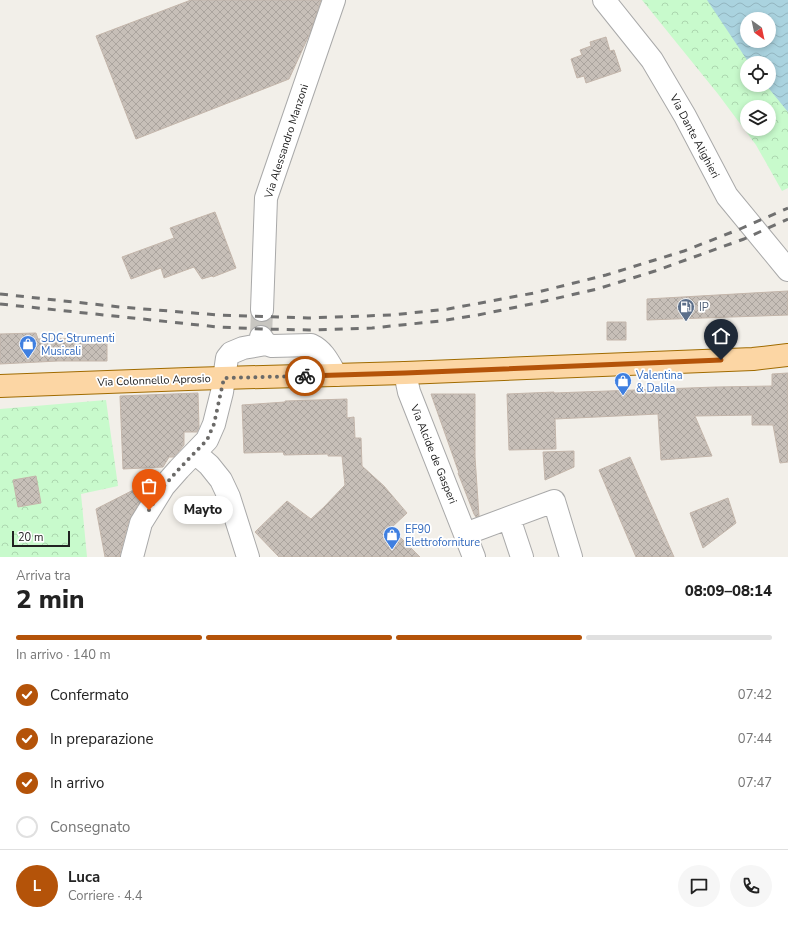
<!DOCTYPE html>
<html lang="it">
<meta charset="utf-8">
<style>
:root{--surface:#fff;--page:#f6f6f6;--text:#222;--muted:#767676;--line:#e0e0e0;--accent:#b45309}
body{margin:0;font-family:"Nunito Sans",sans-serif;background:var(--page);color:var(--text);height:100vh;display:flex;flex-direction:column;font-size:15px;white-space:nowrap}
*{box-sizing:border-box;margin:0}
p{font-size:13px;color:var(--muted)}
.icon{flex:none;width:22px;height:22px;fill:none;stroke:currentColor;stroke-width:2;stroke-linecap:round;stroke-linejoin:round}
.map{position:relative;height:557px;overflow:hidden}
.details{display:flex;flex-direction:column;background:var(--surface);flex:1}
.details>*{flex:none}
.needle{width:26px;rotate:147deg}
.tools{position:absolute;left:740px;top:12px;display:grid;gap:8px}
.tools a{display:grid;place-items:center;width:36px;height:36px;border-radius:50%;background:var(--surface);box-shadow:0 2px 6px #0003;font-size:20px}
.scale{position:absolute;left:12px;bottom:10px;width:58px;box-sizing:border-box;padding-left:4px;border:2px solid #222;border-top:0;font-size:11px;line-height:14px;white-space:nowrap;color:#222;-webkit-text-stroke:3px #fff;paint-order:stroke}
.pin{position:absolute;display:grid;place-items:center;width:34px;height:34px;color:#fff;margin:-41px -17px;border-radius:50% 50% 50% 0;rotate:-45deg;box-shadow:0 0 4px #0007}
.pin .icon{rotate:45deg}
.courier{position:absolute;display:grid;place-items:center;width:40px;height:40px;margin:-20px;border:3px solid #b45309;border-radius:50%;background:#fff;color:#222;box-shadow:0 1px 5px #0007}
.bubble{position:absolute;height:28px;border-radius:14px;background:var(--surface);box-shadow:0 2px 6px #0003;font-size:13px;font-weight:800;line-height:28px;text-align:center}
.overview em{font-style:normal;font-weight:800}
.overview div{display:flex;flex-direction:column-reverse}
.overview{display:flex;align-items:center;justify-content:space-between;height:68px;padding:0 16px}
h1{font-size:26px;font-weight:800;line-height:30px}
.bar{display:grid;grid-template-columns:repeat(4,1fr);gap:6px 4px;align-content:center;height:48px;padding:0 16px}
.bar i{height:5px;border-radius:3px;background:var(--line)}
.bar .selected{background:var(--accent)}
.bar p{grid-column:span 4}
.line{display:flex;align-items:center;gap:10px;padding:0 16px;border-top:1px solid var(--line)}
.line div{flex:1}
.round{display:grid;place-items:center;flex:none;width:42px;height:42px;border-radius:21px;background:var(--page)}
ol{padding:0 16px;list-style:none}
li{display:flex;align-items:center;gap:12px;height:44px}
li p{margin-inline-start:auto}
li .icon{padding:4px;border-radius:50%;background:var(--accent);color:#fff;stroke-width:4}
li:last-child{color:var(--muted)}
li i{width:22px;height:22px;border:2px solid var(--line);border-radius:50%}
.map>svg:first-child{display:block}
.park{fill:url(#park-crowns);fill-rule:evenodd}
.water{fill:url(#water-waves);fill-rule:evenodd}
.building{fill:url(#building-cross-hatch);stroke:#c4b6ab}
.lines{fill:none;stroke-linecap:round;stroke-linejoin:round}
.minor-tunnel{stroke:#c8c6c1;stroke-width:22;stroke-dasharray:22 11;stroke-linecap:butt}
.minor-casing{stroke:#a9a9a9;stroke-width:24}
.major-casing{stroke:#a06b00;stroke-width:24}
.minor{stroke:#fff;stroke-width:22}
.major{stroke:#fcd6a4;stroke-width:22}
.rail{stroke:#707070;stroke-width:3;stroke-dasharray:8 8;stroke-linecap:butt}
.done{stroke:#6b6a68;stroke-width:4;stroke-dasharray:0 7.2}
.route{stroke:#b45309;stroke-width:5}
.labels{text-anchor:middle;stroke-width:3.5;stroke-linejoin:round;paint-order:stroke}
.street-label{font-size:11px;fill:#222;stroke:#fff}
.service-label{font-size:11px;fill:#4e5e75;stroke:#fff;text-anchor:start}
.shop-label{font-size:11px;fill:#366cbe;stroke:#fff;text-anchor:start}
</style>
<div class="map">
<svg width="788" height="557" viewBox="0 0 788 557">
<defs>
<pattern id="park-crowns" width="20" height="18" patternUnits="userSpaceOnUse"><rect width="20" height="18" fill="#c8facc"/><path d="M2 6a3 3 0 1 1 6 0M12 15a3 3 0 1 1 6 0" fill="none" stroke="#acd6af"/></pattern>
<pattern id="water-waves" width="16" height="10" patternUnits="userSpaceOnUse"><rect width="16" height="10" fill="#aad3df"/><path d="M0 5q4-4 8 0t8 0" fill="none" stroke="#92b5bf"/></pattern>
<pattern id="building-cross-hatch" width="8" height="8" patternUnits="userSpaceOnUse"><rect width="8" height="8" fill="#c7bfb8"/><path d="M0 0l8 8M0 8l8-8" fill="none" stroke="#aba49e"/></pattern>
</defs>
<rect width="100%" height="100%" fill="#f2efe9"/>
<path class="park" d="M642,0H788V188L782,191L756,145L718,94ZM747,19H769V41H747ZM747,63H769V85H747ZM747,107H769V129H747Z
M106,400L118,486L81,494L87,557H0V409Z"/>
<path class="water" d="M707,0H788V112L766,85H769V63H749ZM747,19H769V41H747Z"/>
<path class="building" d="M191,0H321L310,33L289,79L136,139L96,36Z
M606,37L610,51L614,50L621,71L586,83L584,76L577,78L571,59L582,55L580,50L591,46L590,42Z
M215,212L236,268L213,277L212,276L202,279L194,267L164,278L161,268L131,279L122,257L174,238L170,228Z
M788,291V315L647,320V299Z
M607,322H626V340H607Z
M36,333L38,339L107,338V361H58L0,364V334Z
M788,373V462L780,463L773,425H752V415L695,416L712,456L661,460L658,414L555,419L556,449L509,450L507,394L554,392V393L716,387L772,386V374Z
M198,393L199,427L197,432H184V445L174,457H169L163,467L123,469L120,396Z
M431,394H475V457L479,516L476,517L474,514L458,473H459Z
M347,399V418L354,417L355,438H361L362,466L384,486L407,513L391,528L420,557H279L255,532L287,501L311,519L324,507L345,485L342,456H328V454L284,455L283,452L244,453L242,405L285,402V401Z
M574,451V467L545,480L543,452Z
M630,457L674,557H636L599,470Z
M36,476L41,503L18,507L13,480Z
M153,480L129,520L120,554V557H105L96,509Z
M728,498L736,523L703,548L690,513Z"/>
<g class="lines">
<path class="minor-tunnel" d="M261,337L262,310"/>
<defs>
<path id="minor" d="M604,0L652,60L685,116L727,196L788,270
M262,310L266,198L334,0
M261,337L266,344L272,346L311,345C324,351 329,363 336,375
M405,373L409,392L474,557
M195,453L209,465L221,480L229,497L248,557
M509,518L522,557
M465,534L554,501L571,557
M132,557L141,523L164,486L179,469L207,440L214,424L222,392L227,358L231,353L243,348L266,344"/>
<path id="major" d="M0,386L188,379L405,373L753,359L788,355"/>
</defs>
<use href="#minor" class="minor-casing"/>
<use href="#major" class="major-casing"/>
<use href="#minor" class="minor"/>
<use href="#major" class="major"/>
<path class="rail" d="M0,294L120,307L218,315L308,318L392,315L448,309L534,293L606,275L684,251L740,229L788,208
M0,304L218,327L261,329L309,330L372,328L440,321L478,315L536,303L597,289L655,271L744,239L788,219"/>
</g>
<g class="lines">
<path class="done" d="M149,510L164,486L179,469L207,440L214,424L224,378L305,376"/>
<path class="route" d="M305,376L405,373L721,360"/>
</g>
<defs>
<symbol id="fuel-pin" viewBox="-11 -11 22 30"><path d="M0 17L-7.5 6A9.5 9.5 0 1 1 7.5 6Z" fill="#5c6f8a" stroke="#fff"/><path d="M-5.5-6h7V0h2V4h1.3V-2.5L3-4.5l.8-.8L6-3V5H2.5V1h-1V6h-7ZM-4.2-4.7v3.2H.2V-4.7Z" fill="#fff"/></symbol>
<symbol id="shop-pin" viewBox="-11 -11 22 30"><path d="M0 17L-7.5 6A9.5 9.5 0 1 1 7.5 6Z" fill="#3f7fe0" stroke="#fff"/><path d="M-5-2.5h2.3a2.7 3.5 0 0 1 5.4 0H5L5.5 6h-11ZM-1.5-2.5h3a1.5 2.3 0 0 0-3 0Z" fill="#fff"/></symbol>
</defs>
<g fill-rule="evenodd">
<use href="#fuel-pin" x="676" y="297" width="20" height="27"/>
<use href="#shop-pin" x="18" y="334" width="20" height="27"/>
<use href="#shop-pin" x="613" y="371" width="20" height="27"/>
<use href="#shop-pin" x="382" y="525" width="20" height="27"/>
</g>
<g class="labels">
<g class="street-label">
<text transform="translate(695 136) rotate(62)" y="4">Via Dante Alighieri</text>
<text transform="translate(286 141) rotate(-72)" y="4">Via Alessandro Manzoni</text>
<text transform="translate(154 380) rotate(-2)" y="4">Via Colonnello Aprosio</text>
<text transform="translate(434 454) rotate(68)" y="4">Via Alcide de Gasperi</text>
</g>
<g class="service-label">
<text x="699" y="311">IP</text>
</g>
<g class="shop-label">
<text x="41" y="342">SDC Strumenti<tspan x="41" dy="13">Musicali</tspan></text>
<text x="636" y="379">Valentina<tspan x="636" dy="13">&amp; Dalila</tspan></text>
<text x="405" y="533">EF90<tspan x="405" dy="13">Elettroforniture</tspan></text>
</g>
</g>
</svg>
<div class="tools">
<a><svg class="needle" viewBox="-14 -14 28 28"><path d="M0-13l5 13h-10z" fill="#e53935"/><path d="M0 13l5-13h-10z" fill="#767676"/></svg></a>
<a><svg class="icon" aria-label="locate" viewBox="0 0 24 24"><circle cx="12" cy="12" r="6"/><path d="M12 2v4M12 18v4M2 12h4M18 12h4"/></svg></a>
<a><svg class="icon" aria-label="layers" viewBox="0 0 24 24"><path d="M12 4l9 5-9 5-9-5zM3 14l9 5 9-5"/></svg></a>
</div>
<div class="scale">20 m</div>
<div class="pin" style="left:149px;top:510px;background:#ea580c"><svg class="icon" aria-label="bag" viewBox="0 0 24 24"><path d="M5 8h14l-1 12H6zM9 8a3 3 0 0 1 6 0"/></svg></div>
<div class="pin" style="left:721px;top:360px;background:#1f2937"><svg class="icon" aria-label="home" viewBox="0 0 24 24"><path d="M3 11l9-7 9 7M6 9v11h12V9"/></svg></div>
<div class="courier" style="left:305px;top:376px"><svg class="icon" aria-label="bike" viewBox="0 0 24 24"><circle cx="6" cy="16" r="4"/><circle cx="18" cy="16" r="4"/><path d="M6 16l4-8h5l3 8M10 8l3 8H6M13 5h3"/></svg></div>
<div class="bubble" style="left:173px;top:496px;width:60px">Mayto</div>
</div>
<section class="details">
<div class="overview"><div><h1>2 min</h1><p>Arriva tra</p></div><em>08:09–08:14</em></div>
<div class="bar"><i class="selected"></i><i class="selected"></i><i class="selected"></i><i></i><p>In arrivo · 140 m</p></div>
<ol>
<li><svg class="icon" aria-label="check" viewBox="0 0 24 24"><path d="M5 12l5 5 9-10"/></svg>Confermato<p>07:42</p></li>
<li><svg class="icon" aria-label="check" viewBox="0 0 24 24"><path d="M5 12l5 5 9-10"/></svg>In preparazione<p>07:44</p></li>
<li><svg class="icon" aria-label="check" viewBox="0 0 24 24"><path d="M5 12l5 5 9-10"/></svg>In arrivo<p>07:47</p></li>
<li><i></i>Consegnato</li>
</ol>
<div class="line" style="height:72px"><b class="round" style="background:var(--accent);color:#fff">L</b><div><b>Luca</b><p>Corriere · 4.4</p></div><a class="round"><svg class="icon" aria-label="chat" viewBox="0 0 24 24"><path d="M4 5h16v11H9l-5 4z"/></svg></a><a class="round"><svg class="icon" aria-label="phone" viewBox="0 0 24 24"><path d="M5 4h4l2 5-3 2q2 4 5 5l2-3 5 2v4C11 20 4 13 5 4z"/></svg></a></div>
</section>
